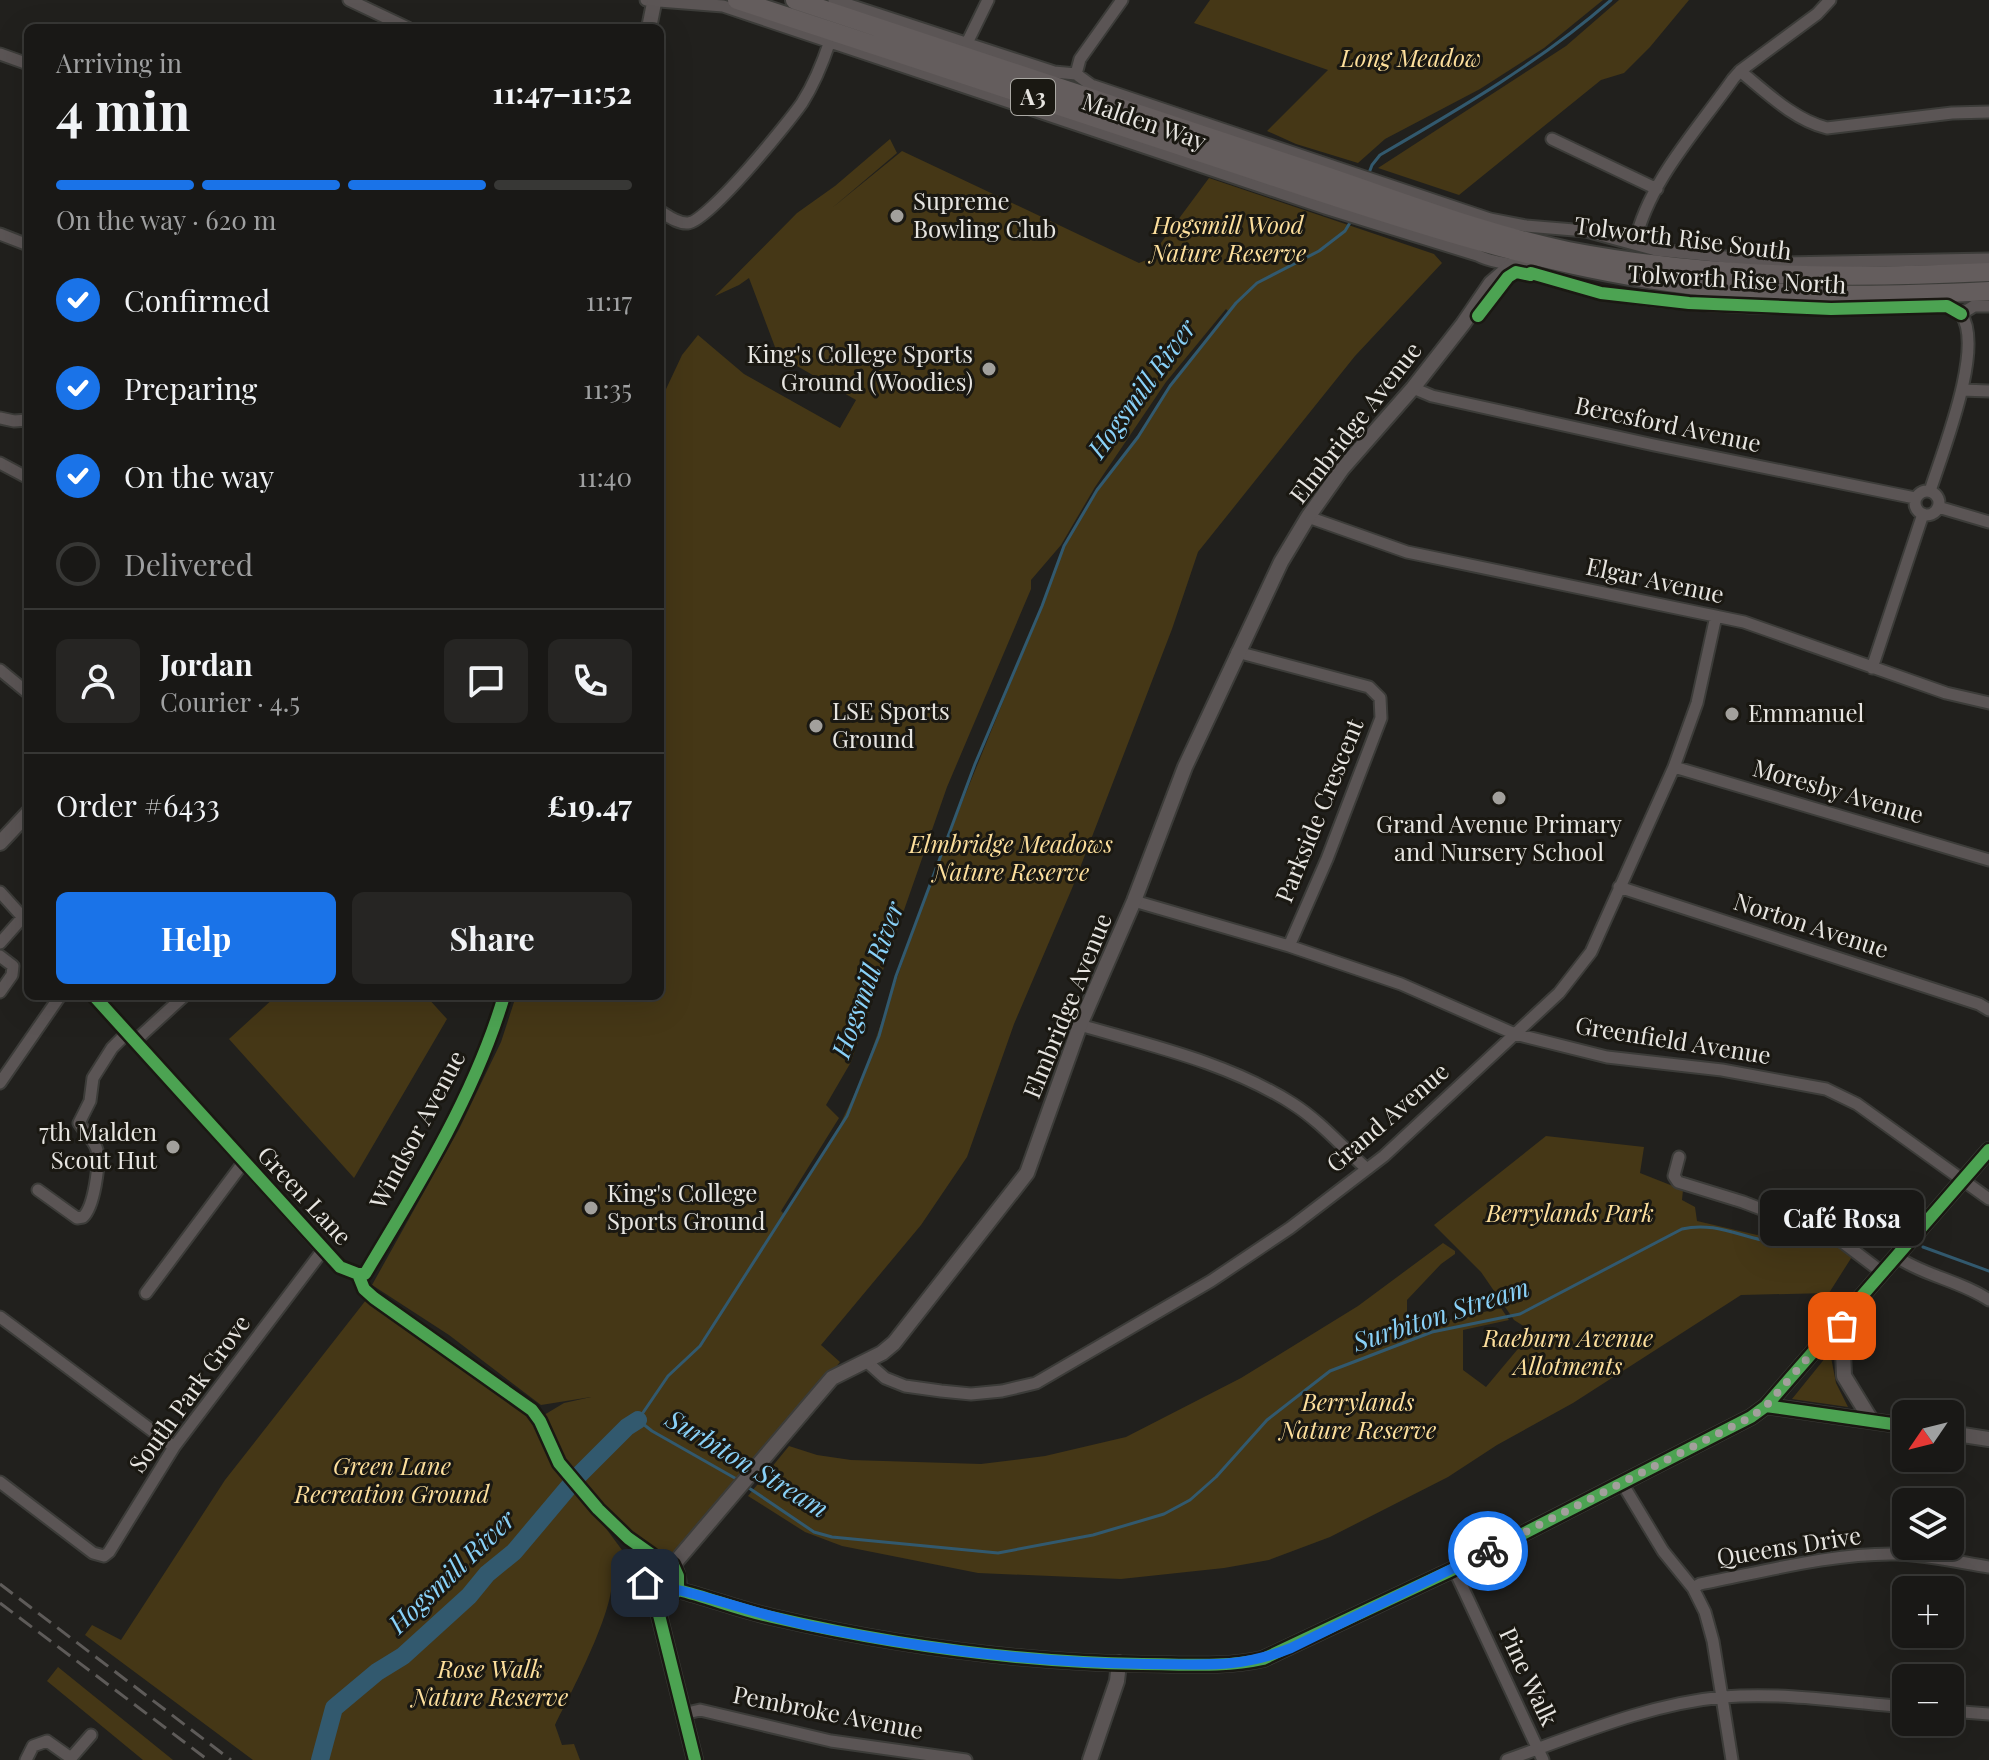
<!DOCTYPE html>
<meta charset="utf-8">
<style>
:root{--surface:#191816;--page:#262523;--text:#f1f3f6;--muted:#9fa0a1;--line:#373735;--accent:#1a73e8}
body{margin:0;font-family:"Playfair Display",serif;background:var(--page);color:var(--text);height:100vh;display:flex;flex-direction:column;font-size:30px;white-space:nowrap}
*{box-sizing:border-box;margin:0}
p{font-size:26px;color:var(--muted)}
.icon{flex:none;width:44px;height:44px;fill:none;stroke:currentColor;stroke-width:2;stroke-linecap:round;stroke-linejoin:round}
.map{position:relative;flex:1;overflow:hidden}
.drawer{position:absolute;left:24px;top:24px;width:640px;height:976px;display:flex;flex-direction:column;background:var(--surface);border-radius:12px;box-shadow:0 8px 32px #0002,0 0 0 2px var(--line)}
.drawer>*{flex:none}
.needle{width:52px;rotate:235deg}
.controls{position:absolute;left:1892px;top:1400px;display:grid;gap:16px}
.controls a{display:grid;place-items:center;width:72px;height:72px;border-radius:12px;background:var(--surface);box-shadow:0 8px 32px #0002,0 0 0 2px var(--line);font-size:40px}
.pin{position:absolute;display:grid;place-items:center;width:68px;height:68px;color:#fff;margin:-34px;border-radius:16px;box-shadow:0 4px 12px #0006}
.courier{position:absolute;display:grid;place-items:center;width:80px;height:80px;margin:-40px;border:6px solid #1a73e8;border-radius:50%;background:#fff;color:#222;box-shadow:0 2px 10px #0007}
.bubble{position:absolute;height:56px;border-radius:12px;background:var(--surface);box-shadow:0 8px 32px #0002,0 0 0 2px var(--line);font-size:26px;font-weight:700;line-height:56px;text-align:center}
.head em{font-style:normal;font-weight:700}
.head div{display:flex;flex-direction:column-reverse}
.head{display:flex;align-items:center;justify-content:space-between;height:136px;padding:0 32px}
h1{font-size:52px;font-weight:700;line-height:60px}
.bar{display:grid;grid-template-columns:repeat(4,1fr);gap:12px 8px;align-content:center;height:96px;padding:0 32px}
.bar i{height:10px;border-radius:6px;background:var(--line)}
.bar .active{background:var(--accent)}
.bar p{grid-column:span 4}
.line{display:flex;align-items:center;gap:20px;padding:0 32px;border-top:2px solid var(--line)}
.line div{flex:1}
.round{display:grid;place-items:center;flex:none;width:84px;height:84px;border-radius:12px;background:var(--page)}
ol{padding:0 32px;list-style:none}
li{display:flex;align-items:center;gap:24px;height:88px}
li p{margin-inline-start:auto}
li .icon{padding:8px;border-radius:50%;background:var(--accent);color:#fff;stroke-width:4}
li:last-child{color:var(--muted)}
li i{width:44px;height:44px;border:4px solid var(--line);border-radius:50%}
.button{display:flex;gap:16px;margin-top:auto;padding:16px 32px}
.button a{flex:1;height:92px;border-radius:12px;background:var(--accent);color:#fff;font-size:32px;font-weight:700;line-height:92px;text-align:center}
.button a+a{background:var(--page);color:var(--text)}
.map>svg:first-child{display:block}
.green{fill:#453716;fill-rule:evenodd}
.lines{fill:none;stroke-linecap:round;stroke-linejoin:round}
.stream{stroke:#32596e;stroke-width:3}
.river{stroke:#32596e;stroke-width:18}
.minor-casing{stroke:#3c3c39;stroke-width:15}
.tertiary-casing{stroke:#3c3c39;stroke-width:18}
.trunk-casing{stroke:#3c3c39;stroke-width:22}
.minor{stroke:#5b5555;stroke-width:11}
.tertiary{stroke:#5b5555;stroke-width:14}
.trunk{stroke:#645d5d;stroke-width:18}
.rail{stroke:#5e5b59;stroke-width:3;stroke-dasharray:16 8;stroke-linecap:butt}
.cycleway-casing{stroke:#1a1812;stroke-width:17}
.cycleway{stroke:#4ca352;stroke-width:12}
.done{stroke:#a2a09c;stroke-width:8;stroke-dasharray:0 14.4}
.route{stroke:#1a73e8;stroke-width:10}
.poi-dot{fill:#a2a09c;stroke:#1a1812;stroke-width:3}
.labels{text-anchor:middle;stroke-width:6;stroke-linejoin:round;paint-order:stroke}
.shield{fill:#1a1812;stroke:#aaa8a3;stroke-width:2}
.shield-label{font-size:22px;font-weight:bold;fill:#e7e5e1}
.park-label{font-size:24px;font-style:italic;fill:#fddf9c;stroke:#1a1812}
.street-label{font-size:24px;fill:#e7e5e1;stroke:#1a1812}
.poi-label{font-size:24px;fill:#e7e5e1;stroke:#1a1812;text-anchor:start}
.water-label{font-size:26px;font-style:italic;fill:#89d1f8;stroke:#1a1812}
</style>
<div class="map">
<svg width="1989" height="1760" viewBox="0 0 1989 1760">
<rect width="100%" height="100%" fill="#21201d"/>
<path class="green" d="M1210,0H1603L1544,48L1480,89L1385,139L1358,163L1296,144L1267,131L1328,70L1194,23Z
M1619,0H1689L1650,47L1624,73L1601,80L1459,195L1378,168L1566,46Z
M890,139L897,153L832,208L902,151L1139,263L1149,259L1209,178L1434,254L1442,263L1355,356L1198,552L1172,629L1073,886L1014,1024L967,1157L921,1225L821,1345L840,1362L781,1434L680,1547L674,1553C668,1553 660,1554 655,1552C625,1544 594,1500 578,1476L605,1448H601L576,1473L556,1450L540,1413L544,1415L564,1403L591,1397L541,1405L449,1335L372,1285L459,1129L501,1042L516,996H660V402L682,355L698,335L744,374L840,428L856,400L778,355L749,278L739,285L715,296L797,213L835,186ZM1226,309L1229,312L1170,386L1138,437L1100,487L1064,546L1042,606L937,864L862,1078L837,1131L784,1214L781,1211L839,1118L826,1105L851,1062L947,787L1031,589V580L1061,545L1095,487L1166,382Z
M276,996H426L447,1019L354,1178L229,1039Z
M1546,1136L1644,1147L1640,1173L1683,1190L1682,1200L1695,1207L1697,1221L1757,1235L1773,1229L1803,1240L1821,1233L1855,1252L1829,1293L1741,1295L1573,1403L1497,1445L1448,1477L1330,1537L1269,1560L1224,1568L1121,1579L978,1573L842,1546L805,1532L748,1496L789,1446L817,1455L851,1460L981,1464L1045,1456L1126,1437L1241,1378L1358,1306L1443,1243L1455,1251V1254L1441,1264L1407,1300V1330L1501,1308L1509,1320L1463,1330V1370L1486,1387L1527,1338L1525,1327L1514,1320L1481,1272L1434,1225Z
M366,1300L528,1415L540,1429L565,1483L602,1523L622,1550L632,1572L612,1576C615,1610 572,1691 555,1725L562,1745L574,1744L580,1760H253L85,1635L92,1625L121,1640L225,1480Z
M1830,1352L1836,1383L1848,1407L1792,1399Z
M58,1667L173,1760H143L47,1681Z"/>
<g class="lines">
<path class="stream" d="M1369,173L1372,165L1380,155C1461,108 1540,62 1611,0
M1836,1234C1856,1225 1874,1232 1894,1239
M1923,1247L1989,1271
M740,1481L652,1431L638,1420L668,1376L700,1346L847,1116L879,1036L896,976L975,764L1042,606L1064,546L1097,490L1138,437L1170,386L1236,303L1257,283L1319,251L1345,231L1351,221
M746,1486L814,1532L832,1537L998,1553L1093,1535L1164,1514L1190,1500L1216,1477L1267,1420L1330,1371L1432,1332L1520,1314L1682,1229C1711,1222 1735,1234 1762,1240C1783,1245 1806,1243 1825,1238"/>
<path class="river" d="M320,1760L334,1708L377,1672L403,1656L469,1596L487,1574L514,1552L578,1476L627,1427L638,1420"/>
<defs>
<path id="minor" d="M349,0L408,28
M646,0L723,6L1325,208L1477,255C1490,262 1498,261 1512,265C1543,274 1573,287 1605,293C1715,313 1836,307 1947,306L1961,314
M834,0L1054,72L1076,74L1091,85L1490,219L1526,226L1586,231L1656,250L1784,263L1989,259
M967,43L988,0
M0,54L28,64
M1740,71C1766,92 1794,120 1827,128L1952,113L1989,112
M1076,74L1080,59L1122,0
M1552,139L1657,189
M660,211C668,216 678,224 688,223C708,222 788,123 802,103C814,84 823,62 830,41
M0,234L28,245
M1635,243C1648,182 1698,129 1733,79L1740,71L1817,14L1830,0
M1961,314L1974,306H1989
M1413,388L1432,396L1654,445L1915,498
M1962,390L1989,391
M0,418L14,421L28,420
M0,463L28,478
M1915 503a12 12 0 1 1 24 0a12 12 0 1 1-24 0Z
M1930,491C1942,453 1985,347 1961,314
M1938,507L1989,522
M1308,517L1407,552L1744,622L1946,693L1989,703
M1237,652L1369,687L1380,698L1381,718L1327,859L1289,946
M1872,668L1923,514
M0,670L28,693
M1674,767L1989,860
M1619,887L1979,1004L1989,1010
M0,892L28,923
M1134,901L1289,946L1401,984L1515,1034L1607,1057L1722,1070L1826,1089L1857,1104L1989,1199
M0,943L23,917
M0,956L13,966L12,975L0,992
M94,996L323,1250L340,1267L358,1274L364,1289L374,1298
M1080,1025C1152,1046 1229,1063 1293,1104C1320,1121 1343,1148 1367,1169
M135,1041L184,996
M0,1083L60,996
M1679,1157L1674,1176L1678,1182L1743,1202L1837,1238L1883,1273
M38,1190L77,1218L83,1217C94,1207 100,1165 97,1150C95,1141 84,1131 79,1123L90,1101L93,1078L112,1048L127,1033
M1897,1257C1925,1276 1961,1281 1989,1300
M358,1274H365L371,1264C422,1180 476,1091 504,996
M146,1293L243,1163
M0,1317L174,1447
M866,1361L885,1378L905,1386L941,1391L971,1394L1002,1391L1036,1383L1211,1281L1290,1228L1384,1156L1559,993L1591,952L1674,767L1697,703L1716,616
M0,1482L93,1553L104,1556L109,1552L174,1447L323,1250
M1622,1483L1663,1551L1693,1588L1705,1612L1713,1641L1732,1760
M1454,1569L1543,1760
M1693,1588L1700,1584C1763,1572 1831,1553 1896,1554C1927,1555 1958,1562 1989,1567
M1950,1711L1989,1714
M683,1714L700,1710L831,1741L966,1760
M26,1760L33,1746L47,1741L71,1758L91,1735
M1507,1760C1577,1735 1648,1704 1723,1697C1783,1692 1846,1702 1906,1707"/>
<path id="tertiary" d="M649,28L654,3
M0,843L28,813
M1838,1323L1842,1326L1844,1376L1871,1420
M1766,1406L1906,1426
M1950,1433L1989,1439
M658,1559C674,1559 678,1571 679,1586L671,1597L659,1602L652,1597L644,1574L648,1565Z
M673,1565L832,1378L882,1353L894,1343L1027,1173L1080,1025L1134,901L1185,767L1281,562L1308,517L1342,469L1413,388L1463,324L1491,283L1512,265L1536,258
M678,1590C710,1598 740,1610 772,1617C893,1645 1017,1662 1142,1664C1182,1664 1224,1668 1263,1659L1454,1569L1751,1417L1766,1406L1989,1150
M659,1602V1615L695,1760
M1090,1760L1117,1681L1119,1663"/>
<path id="trunk" d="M737,0C904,55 1071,110 1238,165C1386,214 1534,266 1690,285C1789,298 1889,296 1989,291
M795,0C962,55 1129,111 1296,166C1386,195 1475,232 1568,251C1708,278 1848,279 1989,272"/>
</defs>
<use href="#minor" class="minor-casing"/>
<use href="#tertiary" class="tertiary-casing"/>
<use href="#trunk" class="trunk-casing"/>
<use href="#minor" class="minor"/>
<use href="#tertiary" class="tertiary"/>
<use href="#trunk" class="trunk"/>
<path class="rail" d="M0,1584L231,1760
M0,1603L208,1760"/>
<defs>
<path id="cycleway" d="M1478,316L1508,277L1516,272L1530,275L1531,273L1601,293L1689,303L1831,309L1947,306L1961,314
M94,996L340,1267L358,1274L364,1289L374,1298L532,1410L540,1421L559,1463L598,1509L628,1538L652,1555L658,1559H666L673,1565L678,1576V1590L671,1597L659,1602
M358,1274H365L371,1264C422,1180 476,1091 504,996
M1766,1406L1906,1426
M678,1590C710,1598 740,1610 772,1617C893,1645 1017,1662 1142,1664C1182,1664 1224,1668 1263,1659L1454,1569L1751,1417L1766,1406L1989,1150
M659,1602V1615L695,1760"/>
</defs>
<use href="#cycleway" class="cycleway-casing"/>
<use href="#cycleway" class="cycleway"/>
</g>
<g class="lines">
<path class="done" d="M1488,1551L1751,1417L1766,1406L1838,1323L1842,1326"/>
<path class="route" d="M645,1583L652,1597L659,1602L671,1597L678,1590C728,1602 775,1620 826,1629C932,1650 1039,1663 1147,1664C1203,1664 1239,1669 1291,1648L1488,1551"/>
</g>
<g class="poi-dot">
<circle cx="897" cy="216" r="8"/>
<circle cx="989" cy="369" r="8"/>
<circle cx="1732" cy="714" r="8"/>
<circle cx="816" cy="726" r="8"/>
<circle cx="1499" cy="798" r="8"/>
<circle cx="173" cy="1147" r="8"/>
<circle cx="591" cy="1208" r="8"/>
</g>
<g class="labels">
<rect class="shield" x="1011" y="79" width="44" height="36" rx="6"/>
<g class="shield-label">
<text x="1033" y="105">A3</text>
</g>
<g class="park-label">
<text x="1411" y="67">Long Meadow</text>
<text x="1228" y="234">Hogsmill Wood<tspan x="1228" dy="28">Nature Reserve</tspan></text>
<text x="1011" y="853">Elmbridge Meadows<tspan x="1011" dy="28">Nature Reserve</tspan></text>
<text x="1570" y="1222">Berrylands Park</text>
<text x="1568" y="1347">Raeburn Avenue<tspan x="1568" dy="28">Allotments</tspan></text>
<text x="1358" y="1411">Berrylands<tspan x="1358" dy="28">Nature Reserve</tspan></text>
<text x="392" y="1475">Green Lane<tspan x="392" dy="28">Recreation Ground</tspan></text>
<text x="490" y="1678">Rose Walk<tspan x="490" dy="28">Nature Reserve</tspan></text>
</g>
<g class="street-label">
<text transform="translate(1144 122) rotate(19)" y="8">Malden Way</text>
<text transform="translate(1683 239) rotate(7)" y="8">Tolworth Rise South</text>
<text transform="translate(1737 280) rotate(3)" y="8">Tolworth Rise North</text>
<text transform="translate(1356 423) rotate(-52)" y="8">Elmbridge Avenue</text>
<text transform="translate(1668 425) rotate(12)" y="8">Beresford Avenue</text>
<text transform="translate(1655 581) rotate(12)" y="8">Elgar Avenue</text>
<text transform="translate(1838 792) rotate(16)" y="8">Moresby Avenue</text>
<text transform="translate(1320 811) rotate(-68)" y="8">Parkside Crescent</text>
<text transform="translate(1811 926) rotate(18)" y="8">Norton Avenue</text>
<text transform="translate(1068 1006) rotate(-68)" y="8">Elmbridge Avenue</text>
<text transform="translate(1673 1041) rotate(9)" y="8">Greenfield Avenue</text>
<text transform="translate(1388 1118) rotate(-41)" y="8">Grand Avenue</text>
<text transform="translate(418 1130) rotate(-62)" y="8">Windsor Avenue</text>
<text transform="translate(304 1196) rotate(47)" y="8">Green Lane</text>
<text transform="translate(190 1394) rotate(-54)" y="8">South Park Grove</text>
<text transform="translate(1789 1547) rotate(-9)" y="8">Queens Drive</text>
<text transform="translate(1528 1677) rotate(65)" y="8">Pine Walk</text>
<text transform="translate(828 1713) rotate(11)" y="8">Pembroke Avenue</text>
</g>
<g class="poi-label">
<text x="913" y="210">Supreme<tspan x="913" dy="28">Bowling Club</tspan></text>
<text x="973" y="363" text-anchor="end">King's College Sports<tspan x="973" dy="28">Ground (Woodies)</tspan></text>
<text x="832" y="720">LSE Sports<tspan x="832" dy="28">Ground</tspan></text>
<text x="1748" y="722">Emmanuel</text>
<text x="1499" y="833" text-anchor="middle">Grand Avenue Primary<tspan x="1499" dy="28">and Nursery School</tspan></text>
<text x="157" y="1141" text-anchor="end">7th Malden<tspan x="157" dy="28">Scout Hut</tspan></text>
<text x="607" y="1202">King's College<tspan x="607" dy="28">Sports Ground</tspan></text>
</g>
<g class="water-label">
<text transform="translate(1142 389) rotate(-54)" y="9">Hogsmill River</text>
<text transform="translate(868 980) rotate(-70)" y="9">Hogsmill River</text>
<text transform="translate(1441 1315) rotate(-18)" y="9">Surbiton Stream</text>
<text transform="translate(747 1464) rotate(31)" y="9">Surbiton Stream</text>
<text transform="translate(452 1572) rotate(-44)" y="9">Hogsmill River</text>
</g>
</g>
</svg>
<div class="controls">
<a><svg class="needle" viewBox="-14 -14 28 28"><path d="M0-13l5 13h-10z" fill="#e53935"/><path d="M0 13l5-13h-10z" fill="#9fa0a1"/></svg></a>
<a><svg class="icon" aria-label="layers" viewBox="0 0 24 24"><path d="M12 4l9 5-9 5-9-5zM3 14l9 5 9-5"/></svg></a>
<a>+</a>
<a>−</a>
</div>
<div class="pin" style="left:1842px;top:1326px;background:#ea580c"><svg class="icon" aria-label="bag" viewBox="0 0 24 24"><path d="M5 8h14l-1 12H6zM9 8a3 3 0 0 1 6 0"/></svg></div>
<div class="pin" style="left:645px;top:1583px;background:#1f2937"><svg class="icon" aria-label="home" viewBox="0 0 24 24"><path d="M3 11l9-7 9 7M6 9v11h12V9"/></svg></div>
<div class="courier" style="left:1488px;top:1551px"><svg class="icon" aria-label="bike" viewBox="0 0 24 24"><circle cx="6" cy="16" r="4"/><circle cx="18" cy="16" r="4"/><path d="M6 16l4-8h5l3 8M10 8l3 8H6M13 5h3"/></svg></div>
<div class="bubble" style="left:1760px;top:1190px;width:164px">Café Rosa</div>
<section class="drawer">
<div class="head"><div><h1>4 min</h1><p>Arriving in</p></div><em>11:47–11:52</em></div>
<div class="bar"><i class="active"></i><i class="active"></i><i class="active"></i><i></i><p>On the way · 620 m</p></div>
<ol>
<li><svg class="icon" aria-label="check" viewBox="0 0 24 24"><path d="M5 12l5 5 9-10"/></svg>Confirmed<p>11:17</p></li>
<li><svg class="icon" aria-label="check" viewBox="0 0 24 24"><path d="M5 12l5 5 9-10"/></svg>Preparing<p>11:35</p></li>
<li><svg class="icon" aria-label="check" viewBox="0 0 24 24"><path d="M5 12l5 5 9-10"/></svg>On the way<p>11:40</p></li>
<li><i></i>Delivered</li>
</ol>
<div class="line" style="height:144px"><a class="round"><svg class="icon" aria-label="person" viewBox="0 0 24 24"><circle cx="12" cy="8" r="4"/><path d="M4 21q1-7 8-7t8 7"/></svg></a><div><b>Jordan</b><p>Courier · 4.5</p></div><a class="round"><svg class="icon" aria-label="chat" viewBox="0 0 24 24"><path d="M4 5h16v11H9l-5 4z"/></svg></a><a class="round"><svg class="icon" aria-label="phone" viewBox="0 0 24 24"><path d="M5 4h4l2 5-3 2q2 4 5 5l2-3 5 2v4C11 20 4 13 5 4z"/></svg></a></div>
<div class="line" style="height:104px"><div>Order #6433</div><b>£19.47</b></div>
<div class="button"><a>Help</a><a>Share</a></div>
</section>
</div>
